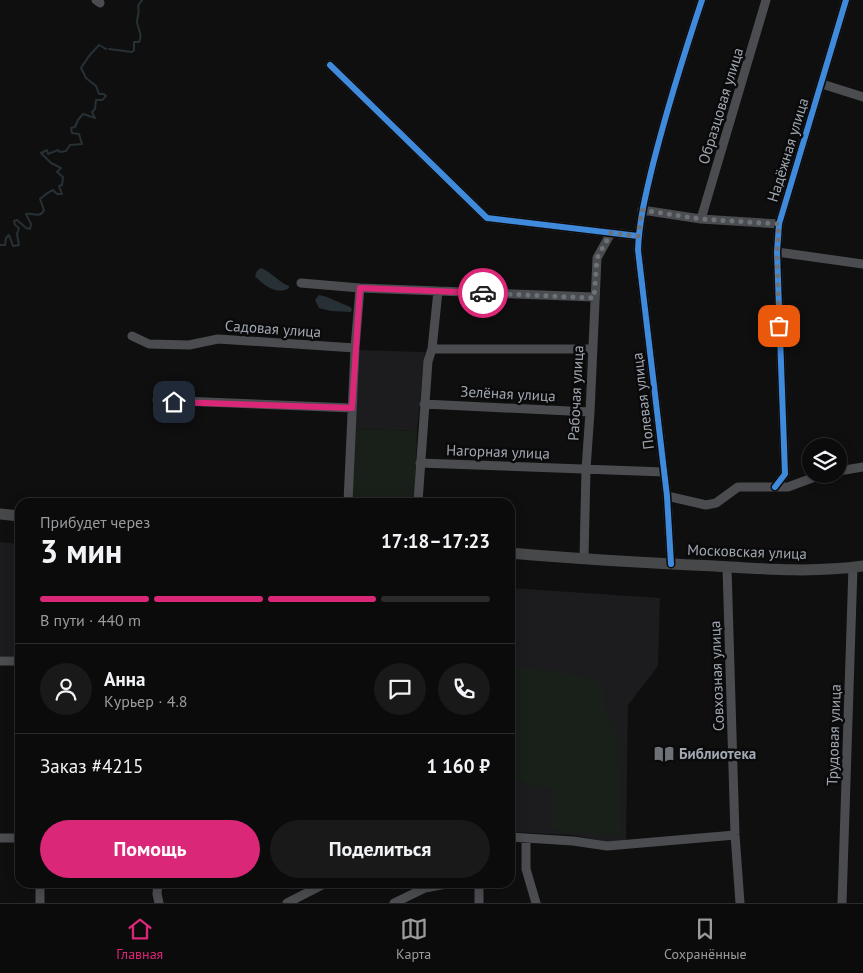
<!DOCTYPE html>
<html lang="ru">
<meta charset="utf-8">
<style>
:root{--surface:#0b0b0c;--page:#19191a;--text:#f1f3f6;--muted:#9a9b9d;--line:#2b2b2d;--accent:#db2777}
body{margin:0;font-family:"PT Sans",sans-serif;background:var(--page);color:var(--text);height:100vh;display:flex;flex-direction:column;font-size:19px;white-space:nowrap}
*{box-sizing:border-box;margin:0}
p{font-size:16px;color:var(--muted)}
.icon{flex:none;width:28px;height:28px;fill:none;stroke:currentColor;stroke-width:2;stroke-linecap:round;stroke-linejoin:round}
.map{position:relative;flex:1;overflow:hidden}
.side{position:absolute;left:15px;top:498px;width:500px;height:390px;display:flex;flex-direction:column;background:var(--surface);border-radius:15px;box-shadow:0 2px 12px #0003,0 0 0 1px var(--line)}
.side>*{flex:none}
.buttons{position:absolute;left:802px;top:438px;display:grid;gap:10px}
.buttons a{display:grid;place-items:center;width:45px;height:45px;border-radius:50%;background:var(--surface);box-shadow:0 2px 12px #0003,0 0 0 1px var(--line);font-size:25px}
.pin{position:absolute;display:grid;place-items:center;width:42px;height:42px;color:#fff;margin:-21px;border-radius:10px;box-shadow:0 2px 8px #0006}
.courier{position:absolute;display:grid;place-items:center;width:50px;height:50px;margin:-25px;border:4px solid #db2777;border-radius:50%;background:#fff;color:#222;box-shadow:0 1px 6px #0007}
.overview em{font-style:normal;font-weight:600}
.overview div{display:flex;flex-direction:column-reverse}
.overview{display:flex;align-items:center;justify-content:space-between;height:85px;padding:0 25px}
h1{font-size:32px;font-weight:600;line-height:38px}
.bar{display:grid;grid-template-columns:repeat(4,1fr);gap:8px 5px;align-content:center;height:60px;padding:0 25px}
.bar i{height:6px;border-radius:4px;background:var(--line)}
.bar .current{background:var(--accent)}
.bar p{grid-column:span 4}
.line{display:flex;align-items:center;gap:12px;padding:0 25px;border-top:1px solid var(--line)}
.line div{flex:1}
.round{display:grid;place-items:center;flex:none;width:52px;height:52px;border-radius:26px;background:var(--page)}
.button{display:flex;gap:10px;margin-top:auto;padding:10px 25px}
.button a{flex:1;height:58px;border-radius:30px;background:var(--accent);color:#fff;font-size:20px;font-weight:600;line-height:58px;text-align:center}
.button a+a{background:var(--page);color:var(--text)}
.menu{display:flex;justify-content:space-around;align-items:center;height:70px;border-top:1px solid var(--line);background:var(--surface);font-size:14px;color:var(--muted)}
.menu a{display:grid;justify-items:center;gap:2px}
.menu .current{color:var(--accent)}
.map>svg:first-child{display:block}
.built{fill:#1c1c1e}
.green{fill:#19201a}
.water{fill:#273034}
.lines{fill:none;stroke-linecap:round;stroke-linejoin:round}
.stream{stroke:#273034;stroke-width:2}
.minor{stroke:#4a4c4f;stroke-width:9}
.major{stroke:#46484a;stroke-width:11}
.cycleway-casing{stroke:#0a0a0b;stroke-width:9}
.cycleway{stroke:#408adc;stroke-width:6}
.done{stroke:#6d7279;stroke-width:5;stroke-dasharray:0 9}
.route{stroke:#db2777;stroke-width:6}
.labels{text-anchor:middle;stroke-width:5;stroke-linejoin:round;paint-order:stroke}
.street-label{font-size:15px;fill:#a0a7b1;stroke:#0a0a0b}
.poi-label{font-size:15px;font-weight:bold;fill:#a0a7b1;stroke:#0a0a0b;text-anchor:start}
</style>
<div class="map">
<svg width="863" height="903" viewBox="0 0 863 903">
<rect width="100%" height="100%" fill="#0f0f10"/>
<path class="built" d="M358,350L425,352L417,431L354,429Z
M0,542L20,544V656H0Z
M510,588L660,598L658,666L628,705L626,842H608L571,835L510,832Z"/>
<path class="green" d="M354,429L417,431L415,502H350Z
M510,666L563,672L597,681L603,690L606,714L618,735L621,834H583L551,829L553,790L510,779Z"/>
<path class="water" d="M261,268C272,272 278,282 289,286V288C278,296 263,285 255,276L257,271Z
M319,295L327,297L350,307L352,309L351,312L331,311L319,308L315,300Z"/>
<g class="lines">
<path class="stream" d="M109,49L132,52L134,50V42H139C143,34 138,30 137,22C137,16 140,13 138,6L142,0
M0,245H5L6,238L9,235L13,246L19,245L17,234L19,228L15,225L14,221L17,220L26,228L30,229L31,224L26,214C33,212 40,219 44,210L40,199C44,196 48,192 53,190L57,194H62L59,186L62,185L63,177L57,172L61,168L51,163L41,153L47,150L48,154L58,150L60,152L66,151L70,145L82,144L79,134L72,133L71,128L75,127L78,120L83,114L95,118L92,112L95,109L96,100H102L106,96L104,94H99L96,86L86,78L81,68L89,56L99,45L106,49"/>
<path class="minor" d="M96,0L100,3
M330,65L487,218L638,236
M822,84L863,97
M642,210L701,219L779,224
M701,219L766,0
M777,252L863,264
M301,283L360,288L594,297
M132,336L149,344L189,345L218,339L355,348
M432,349H592
M157,400L352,408
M424,404L590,412
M420,463L664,472
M839,471L863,467
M775,487L785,474L777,252L779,224L846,0
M667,496L706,505L716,503L738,487H788L823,474
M348,502L355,348L360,288
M418,502L428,361L432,349L438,291
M584,558L586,469L590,412L597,258L611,233
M671,564L667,496L638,250C639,221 646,193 653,164C667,109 684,54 702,0
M727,567L735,835L740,903
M0,661H20
M510,837L573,841L607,846L735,835
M0,838H20
M526,838V869L536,903
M158,882L157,894L159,903
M40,903V882
M287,903L328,882
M394,903L425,888L457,882
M479,903V882
M842,903L853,567"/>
<path class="major" d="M0,514L20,516
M510,553C578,559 647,563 715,566C764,569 814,573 863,566"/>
<defs>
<path id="cycleway" d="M330,65L487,218L638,236
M775,487L785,474L777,252L779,224L846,0
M671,564L667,496L638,250C639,221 646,193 653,164C667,109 684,54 702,0"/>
</defs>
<use href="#cycleway" class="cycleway-casing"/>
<use href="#cycleway" class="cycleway"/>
</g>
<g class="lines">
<path class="done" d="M483,293L594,298L597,258L611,233L638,236L642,210L701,219L779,224L777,252L779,326"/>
<path class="route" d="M174,402L352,408L360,288L483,293"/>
</g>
<defs>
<symbol id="library-bare" viewBox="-9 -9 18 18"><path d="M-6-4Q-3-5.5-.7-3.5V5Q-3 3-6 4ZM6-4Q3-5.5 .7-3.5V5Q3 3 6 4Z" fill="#6d7279" stroke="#0a0a0b" stroke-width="2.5" paint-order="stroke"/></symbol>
</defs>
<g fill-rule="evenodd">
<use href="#library-bare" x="650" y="740" width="28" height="28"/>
</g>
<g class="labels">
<g class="street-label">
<text transform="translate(721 106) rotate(-73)" y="5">Образцовая улица</text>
<text transform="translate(788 150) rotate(-73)" y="5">Надёжная улица</text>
<text transform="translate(273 329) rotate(4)" y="5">Садовая улица</text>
<text transform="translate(576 393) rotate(-87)" y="5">Рабочая улица</text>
<text transform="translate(508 394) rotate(3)" y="5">Зелёная улица</text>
<text transform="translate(643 401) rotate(-97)" y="5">Полевая улица</text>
<text transform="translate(498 452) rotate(2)" y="5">Нагорная улица</text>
<text transform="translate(747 552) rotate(2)" y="5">Московская улица</text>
<text transform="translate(717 676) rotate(-92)" y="5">Совхозная улица</text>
<text transform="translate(834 735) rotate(-88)" y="5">Трудовая улица</text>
</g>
<g class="poi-label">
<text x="679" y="759">Библиотека</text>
</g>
</g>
</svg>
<div class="buttons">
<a><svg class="icon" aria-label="layers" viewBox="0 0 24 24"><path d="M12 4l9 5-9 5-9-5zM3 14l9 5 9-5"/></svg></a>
</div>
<div class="pin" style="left:779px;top:326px;background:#ea580c"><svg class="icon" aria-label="bag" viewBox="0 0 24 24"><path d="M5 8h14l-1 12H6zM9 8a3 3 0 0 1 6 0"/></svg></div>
<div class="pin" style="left:174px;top:402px;background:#1f2937"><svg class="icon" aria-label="home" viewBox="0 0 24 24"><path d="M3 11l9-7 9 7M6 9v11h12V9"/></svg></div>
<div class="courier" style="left:483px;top:293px"><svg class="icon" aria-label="car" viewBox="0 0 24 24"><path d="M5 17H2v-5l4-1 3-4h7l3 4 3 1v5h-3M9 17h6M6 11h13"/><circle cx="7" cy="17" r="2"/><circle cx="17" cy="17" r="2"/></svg></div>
<section class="side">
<div class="overview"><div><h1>3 мин</h1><p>Прибудет через</p></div><em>17:18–17:23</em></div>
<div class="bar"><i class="current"></i><i class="current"></i><i class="current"></i><i></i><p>В пути · 440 m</p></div>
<div class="line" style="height:90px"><a class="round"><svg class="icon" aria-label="person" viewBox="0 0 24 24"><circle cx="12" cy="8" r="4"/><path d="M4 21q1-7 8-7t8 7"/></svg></a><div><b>Анна</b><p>Курьер · 4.8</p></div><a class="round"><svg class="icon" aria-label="chat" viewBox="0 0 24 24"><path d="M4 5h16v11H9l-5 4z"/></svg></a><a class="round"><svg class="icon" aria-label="phone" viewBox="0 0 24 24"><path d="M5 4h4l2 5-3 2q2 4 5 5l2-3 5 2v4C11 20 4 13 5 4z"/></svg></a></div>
<div class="line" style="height:65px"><div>Заказ #4215</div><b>1 160 ₽</b></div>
<div class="button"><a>Помощь</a><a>Поделиться</a></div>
</section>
</div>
<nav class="menu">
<a class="current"><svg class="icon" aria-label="home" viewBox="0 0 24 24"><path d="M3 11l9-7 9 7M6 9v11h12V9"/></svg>Главная</a>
<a><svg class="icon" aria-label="map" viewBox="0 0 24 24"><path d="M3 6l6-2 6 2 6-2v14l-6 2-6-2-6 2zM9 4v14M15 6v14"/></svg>Карта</a>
<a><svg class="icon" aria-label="saved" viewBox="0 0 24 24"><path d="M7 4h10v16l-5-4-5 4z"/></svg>Сохранённые</a>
</nav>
